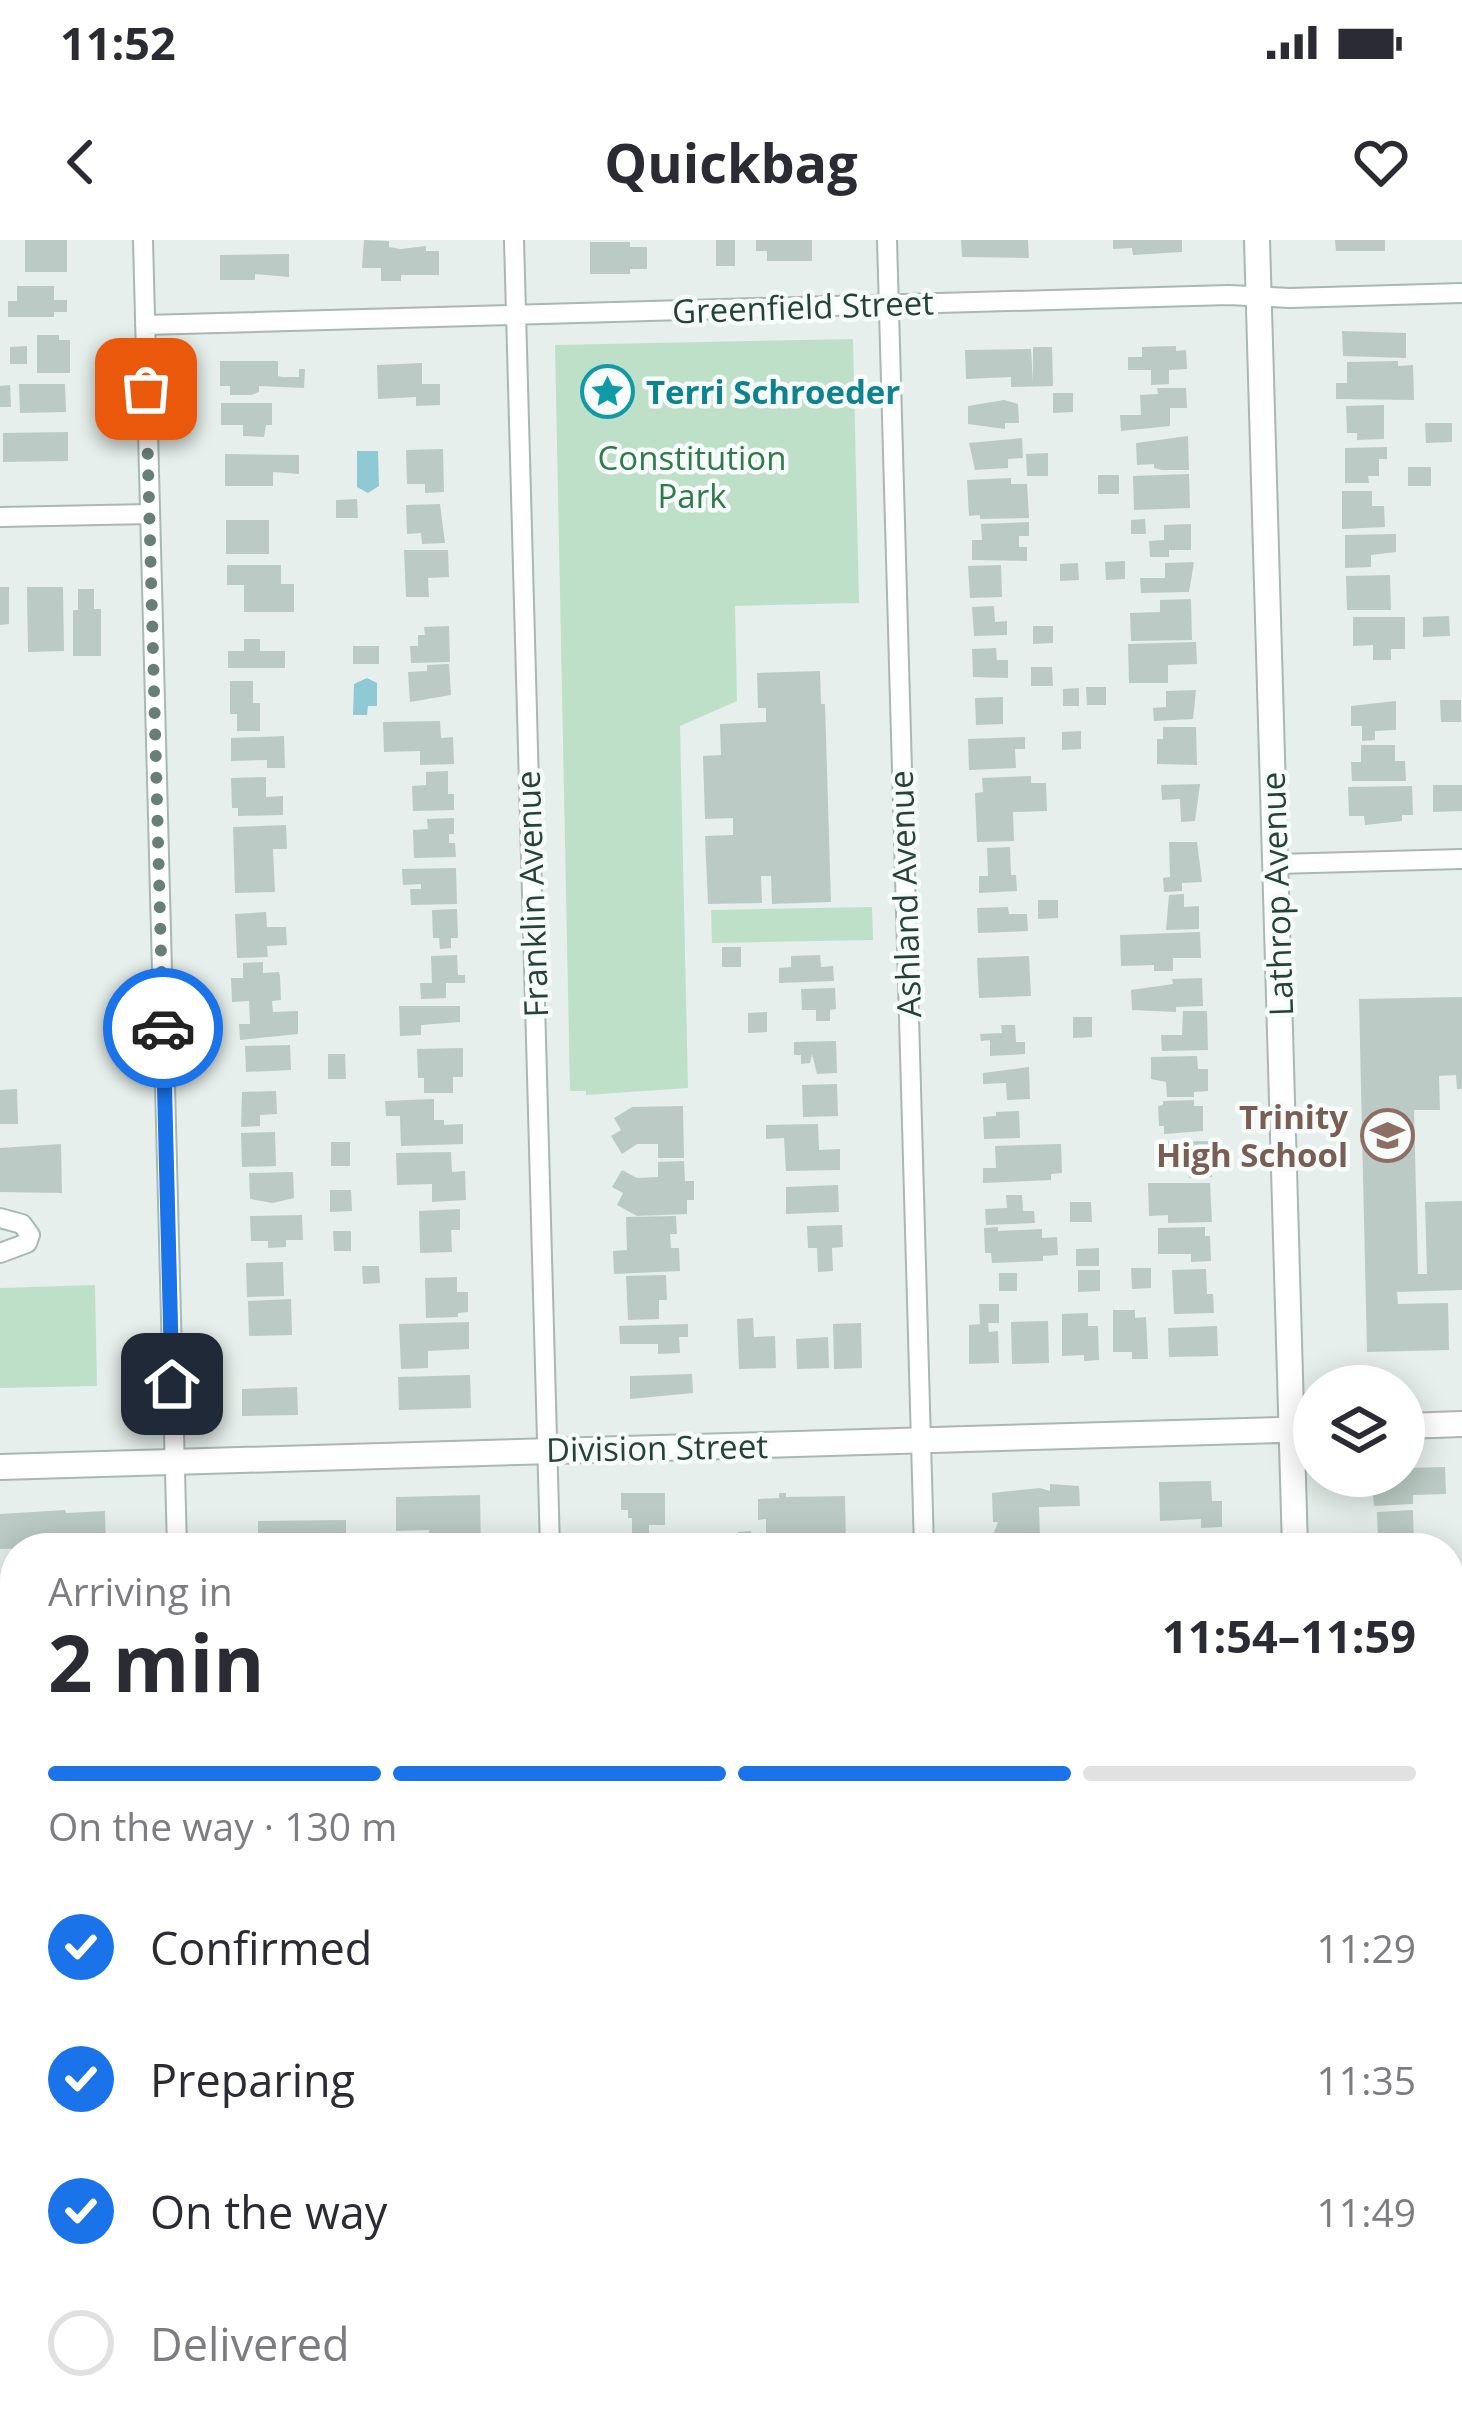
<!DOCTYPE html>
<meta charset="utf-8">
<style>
:root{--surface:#fff;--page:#f7f7f7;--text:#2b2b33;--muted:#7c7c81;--line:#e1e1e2;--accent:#1a73e8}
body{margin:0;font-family:"Open Sans",sans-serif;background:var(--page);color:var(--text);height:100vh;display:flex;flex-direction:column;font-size:45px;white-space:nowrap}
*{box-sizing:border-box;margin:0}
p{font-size:39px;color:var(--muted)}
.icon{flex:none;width:66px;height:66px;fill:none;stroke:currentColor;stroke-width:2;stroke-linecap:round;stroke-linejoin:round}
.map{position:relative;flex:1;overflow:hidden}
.sheet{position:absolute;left:0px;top:1293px;width:1464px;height:900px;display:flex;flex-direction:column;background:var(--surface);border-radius:48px 48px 0 0;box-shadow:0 6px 30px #0003}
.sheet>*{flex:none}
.fabs{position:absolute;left:1293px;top:1125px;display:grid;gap:24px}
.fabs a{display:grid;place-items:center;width:132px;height:132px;border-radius:50%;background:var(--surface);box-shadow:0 6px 30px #0003;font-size:60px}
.pin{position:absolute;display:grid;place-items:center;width:102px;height:102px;color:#fff;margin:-51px;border-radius:24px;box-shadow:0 6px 18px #0006}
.courier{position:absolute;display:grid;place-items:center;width:120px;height:120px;margin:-60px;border:9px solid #1a73e8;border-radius:50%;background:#fff;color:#222;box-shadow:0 3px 15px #0007}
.overview em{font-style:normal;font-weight:700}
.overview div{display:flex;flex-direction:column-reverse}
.overview{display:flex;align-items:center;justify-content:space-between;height:204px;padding:0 48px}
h1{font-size:78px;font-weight:700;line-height:90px}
.bar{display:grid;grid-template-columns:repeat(4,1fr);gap:18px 12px;align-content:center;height:144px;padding:0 48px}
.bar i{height:15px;border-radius:9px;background:var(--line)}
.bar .on{background:var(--accent)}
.bar p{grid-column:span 4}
ol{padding:0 48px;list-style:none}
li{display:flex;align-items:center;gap:36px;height:132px}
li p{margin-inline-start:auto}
li .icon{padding:12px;border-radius:50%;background:var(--accent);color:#fff;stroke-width:4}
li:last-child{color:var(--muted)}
li i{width:66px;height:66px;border:6px solid var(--line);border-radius:50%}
.status{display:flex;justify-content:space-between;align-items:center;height:84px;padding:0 60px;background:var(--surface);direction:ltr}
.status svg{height:33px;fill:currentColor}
header{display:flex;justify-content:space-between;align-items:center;height:156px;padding:0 48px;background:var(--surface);font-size:54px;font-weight:700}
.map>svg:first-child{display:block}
.green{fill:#bfe0c8}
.water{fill:#8ec9d4}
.building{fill:#bbcac4}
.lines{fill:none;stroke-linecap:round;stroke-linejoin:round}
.minor-casing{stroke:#a8b8b2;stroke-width:22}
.tertiary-casing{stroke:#a8b8b2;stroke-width:28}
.minor{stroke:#fff;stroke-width:18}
.tertiary{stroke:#fff;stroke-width:24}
.done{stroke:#687f78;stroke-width:12;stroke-dasharray:0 21.6}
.route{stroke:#1a73e8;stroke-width:15}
.labels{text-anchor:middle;stroke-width:9;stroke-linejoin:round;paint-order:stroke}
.street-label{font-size:33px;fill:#24423a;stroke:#f7fbf9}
.culture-label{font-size:33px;font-weight:bold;fill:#0d838f;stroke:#f7fbf9;text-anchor:start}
.park-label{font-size:33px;fill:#2d7a4b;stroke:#f7fbf9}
.education-label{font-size:33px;font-weight:bold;fill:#785e54;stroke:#f7fbf9;text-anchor:end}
</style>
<div class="status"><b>11:52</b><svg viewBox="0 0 49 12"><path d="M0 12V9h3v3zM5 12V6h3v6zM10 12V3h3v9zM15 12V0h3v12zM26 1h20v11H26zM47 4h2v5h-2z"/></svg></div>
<header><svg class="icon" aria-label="back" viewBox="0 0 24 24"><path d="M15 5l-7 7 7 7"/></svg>Quickbag<svg class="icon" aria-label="heart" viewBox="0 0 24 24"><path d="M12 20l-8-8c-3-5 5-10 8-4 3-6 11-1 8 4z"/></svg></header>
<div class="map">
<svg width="1462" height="2193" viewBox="0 0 1462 2193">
<rect width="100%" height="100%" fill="#e6efeb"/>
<path class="green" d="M853,99L859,363L735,366L737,461L680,486L688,848L586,855V851H570L555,105Z
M872,667L873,700L712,703L711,670Z
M95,1045L97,1146L0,1148V1048Z"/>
<path class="water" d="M357,211H378L379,246L368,253L357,247Z
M367,438L377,443V466H368L367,475H353L354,444Z"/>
<path class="building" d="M25,0H67V32H25Z
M364,0L389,1V7L401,9L426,6V11H439V35H401V41H381V28H362Z
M716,0H735V26H716Z
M756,0H812V21H767V11H756Z
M961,0H1028L1029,18L962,17Z
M1113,0H1182V12L1133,15L1132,8L1113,9Z
M1335,0H1385V11H1336Z
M590,2H630V7H647V29H630V34H590Z
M289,14V37L255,34V40H220V15Z
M17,46H54V60H67V72H54V77H8V61H17Z
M1342,91L1406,93V118L1343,116Z
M37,95H59V100H70V133H37Z
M27,106V124H10V107Z
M1176,106V111L1186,110L1187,129L1169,130V144L1151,145V130H1128V117H1142V107Z
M1033,107H1052L1053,146L1011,147V137L966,139L965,110L1031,109L1033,142Z
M220,121H278V136L282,137H299V129H305L304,148L259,146V152L251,155H230V146H220Z
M1398,121V126L1413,125L1414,160L1336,159V143H1347V122Z
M422,123V144H440V165L416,166V157L378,159L377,125Z
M19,144H65L66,172L20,173Z
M10,145L11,167H0V146Z
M1157,148H1186L1187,168H1170V186L1121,191L1120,175H1141L1140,155L1158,154Z
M1053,153H1073V172L1053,173Z
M1004,160L1018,164L1019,183H1005V189L968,184V166Z
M221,163H272V185H266L264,197L243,196V185H221Z
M1384,165V199L1357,200V193H1347L1346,166Z
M1425,183H1452V202L1426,203Z
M68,192V221L3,222V193Z
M1188,196L1189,230H1162L1154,228V224L1137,225L1136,203Z
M1022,198L1023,218L1008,219V228L975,230L969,203Z
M1387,207V219H1379V236H1368L1369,243H1345V208Z
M443,209L444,252L425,253V244H407L406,210Z
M1048,213V236H1027L1026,214Z
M225,214L299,215V234L273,232V246H225Z
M1408,227H1431V246H1408Z
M1189,234L1190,268L1134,270L1133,236Z
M1098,235H1119V254H1098Z
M1011,238V244H1027L1029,278L980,279V275L969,276L967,240Z
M1342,251H1372V266H1384L1385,287L1342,289Z
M357,259L358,278H336V260Z
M440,264L445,303L422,304L421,293L407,294L406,265Z
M1145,279L1146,294H1131V280Z
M226,280H269V314H226Z
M1029,282V296H1019V307H1027V321L972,320V300H982L981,284Z
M1191,284V310H1169V317H1150L1149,301L1164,300V285Z
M1396,294V312L1371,315V327L1345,328V295Z
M404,310H448L449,337L428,338L429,357H406Z
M1125,321V339L1106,340L1105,322Z
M1194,322L1189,352L1141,353L1140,338H1165V323Z
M1078,323L1079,340L1060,341V324Z
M227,325H281V344H294V372H244V345H227Z
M1001,325L1002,357L970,358L968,326Z
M1390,335L1391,370H1347L1346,336Z
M0,347H9V384L0,385Z
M27,347H63L64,411L28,412Z
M78,349H94V369H101V416H73V370H78Z
M1191,359L1192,400L1131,401L1130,373L1160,372V360Z
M994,366L995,382L1007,381V395L974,396L972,367Z
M1449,376L1450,396L1423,397V377Z
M1353,377H1405V409H1391V420H1373V405L1353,406Z
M449,386L450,422L411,423L410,406H418V395H425L424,387Z
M1033,386H1053V403L1033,404Z
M244,399H260V411H285V428H228V411H244Z
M1196,402L1197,424L1168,425V443H1129L1128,404Z
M353,406H379V424H353Z
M996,408L997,420H1008V438L973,437L972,409Z
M449,424L451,455L410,462L408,432L427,431V425Z
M1031,427H1052L1053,446H1031Z
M820,431L821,464H825L831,662L772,664L771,636H761L762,663L708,664L705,596L733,595V578L705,579L703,516L721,515L720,484L766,482V468H758L757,433Z
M230,441H253V463H260V491H237V474H230Z
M1086,447H1106V465H1087Z
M1079,448V466H1063V449Z
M1196,450L1193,479L1154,481L1153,468L1166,467V451Z
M1003,457V484L976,485L975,458Z
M1440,460H1461V482H1441Z
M1396,461V490L1375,491V500L1362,501V486H1351V466Z
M440,481L441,498L453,497L454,524L420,525V511L384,512L383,482Z
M1163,487H1196L1197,525L1157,524V499H1163Z
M1081,491V509L1062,510V492Z
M284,496L285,528H267V520L231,521V498Z
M1025,497V509H1015L1016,528L969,530L968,499Z
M1361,505H1395V521H1405L1406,541H1352L1351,522H1361Z
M448,531V554H454V570L413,571L412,546L426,545V532Z
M1031,536V543H1046L1047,571L1013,572L1014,601L977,602L975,553L983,552L982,538Z
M266,537V557L283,556V575L238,576V568H232L231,538Z
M1200,544L1195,581L1181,582L1180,559L1162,560L1161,545Z
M1433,545H1462V571L1433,572Z
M1412,546L1413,575H1402V581L1365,585L1364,576H1349L1348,547Z
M454,578V594H449V603H455L456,617L414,618L413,590L428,589L427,579Z
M286,585L287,609H273L275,652L235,653L233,587Z
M1169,602H1197L1202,642L1182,643V651L1164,652L1163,638L1170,637Z
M1010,607L1011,635H1016L1017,651L979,653V636H988L987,608Z
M456,628L457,664L411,665L410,649H421V644L403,645L402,629Z
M1184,654V667L1199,666V689L1166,690L1169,655Z
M1038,660H1058V678L1038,679Z
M1008,667L1009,674H1027L1028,691L978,693L977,668Z
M457,669L458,698H451V708L440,709L439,698H433L432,670Z
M266,672L267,687H286L287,705L267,706L268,717L237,718L235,674Z
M1200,692L1201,718H1173V731H1154V725L1121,726L1120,695Z
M722,707H741V727H722Z
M457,715L458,735H465V743H446V758L421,759L420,743H432L431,716Z
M820,715L821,727L833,726L834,741L779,743V728L791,727V716Z
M1029,716L1031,756L979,758L977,718Z
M263,722V733L279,732L280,737L281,760L272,761L273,772L298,771V794L240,800L239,784H250L249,761L232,762L231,738H243V723Z
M1202,738L1203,766L1176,767V772L1132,770L1131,750L1173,744L1172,739Z
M835,748L836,769L830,770V781H816V770H802L801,749Z
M1462,757V849H1457L1456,835L1439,836L1440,870H1414L1418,1034H1427L1425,962L1462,961V1050L1397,1052L1398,1064L1448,1063L1449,1110L1367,1112L1359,759Z
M399,766H460V782L421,785V795L400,796Z
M1183,771H1207L1208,810L1162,811L1161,795H1182Z
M767,772V792L748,793V773Z
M1073,777H1092V797L1073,798Z
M1001,785H1015L1016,802H1025V814L990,816V800L981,801L980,794L1002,793Z
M836,801L837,833L817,834L812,814L810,823L801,824V815H794V802Z
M290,805L291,830L246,832L245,806Z
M463,808V837H453V853H424V838H418L417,809Z
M328,814H345L346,839H328Z
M1197,816L1198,829H1208V851L1194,852V857H1167L1166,842L1151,839V817Z
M1029,827L1030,859L1007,860L1006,843L983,844V833Z
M837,844L838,876L803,877L802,845Z
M17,849L18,884H0V850Z
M276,851L277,874L260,875V886L241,887L242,852Z
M434,859V880H444V885L463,884V904L401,906L400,876H386L385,861Z
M1194,860V866H1203V891L1164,894V886H1159L1158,866L1163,865V861Z
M683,866L684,918H658V904H637L622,914L611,896L621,890L614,878L632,867Z
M1019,871L1020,898L984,899L983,877L996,876V872Z
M818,884L819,910L840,909V930L786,931L784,898L766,899V885Z
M275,892L276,926L242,927L241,893Z
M1210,901L1212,937L1189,938L1188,924H1159L1158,902Z
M331,902H350V926H331Z
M61,904L62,953L0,952V908Z
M1061,904L1062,933L1051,934V940L983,943V928H996L995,906Z
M451,912L452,932L465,931L466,960L432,962V944L397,945L396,913Z
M684,921L685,941H694V960H687V974L637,976L617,965L623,953L612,947L622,930L637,938L658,937V922Z
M293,932L294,958L273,963L250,959L249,933Z
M1148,943H1210L1212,982L1168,983V975L1149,976Z
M838,945L839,972L786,974V947Z
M330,950H351L352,971L330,972Z
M1006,955H1022L1023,971H1034L1035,983L986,985L985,969L1007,968Z
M1070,962H1091L1092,982H1070Z
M460,969V990H451L452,1012L420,1013L419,971Z
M302,975L303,1000H286V1007L268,1008V1001H251L250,976Z
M676,976L677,994H670L671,1008H679L680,1031L614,1034L613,1011L627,1010L626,977Z
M842,985L843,1007L832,1008L833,1031L818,1032L817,1008H808L807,986Z
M998,987V991L1042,989V998L1057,997L1058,1015L1043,1016V1021L992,1023L991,1013H985L984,988Z
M1205,987V996H1210L1211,1021L1191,1022V1014H1158V988Z
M333,991H351V1011H334Z
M1099,1008V1026H1076V1009Z
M283,1022L284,1056L247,1057L246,1023Z
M362,1026H379L380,1043L363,1044Z
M1131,1028H1151V1048L1132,1049Z
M1206,1029L1207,1054H1213L1214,1073L1174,1074L1172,1030Z
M1078,1030H1100V1051L1078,1052Z
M999,1033H1017V1051H999Z
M666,1035L667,1060H659V1079L628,1080L626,1036Z
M457,1037V1052H468V1072L458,1073V1077L426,1078L425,1038Z
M291,1059L292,1095L249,1096L248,1061Z
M979,1064H999V1083H988L989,1092L998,1091L999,1123L969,1124V1085L980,1084Z
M1113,1070H1135V1078L1146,1077L1148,1119H1132V1112H1113Z
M1088,1073V1086H1098L1099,1120L1084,1121V1115L1062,1116V1074Z
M753,1078L754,1097L775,1096L776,1128L739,1129L737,1079Z
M1048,1081L1049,1123L1012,1124L1011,1082Z
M469,1082V1109L428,1111V1128L401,1129L399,1084Z
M861,1083L862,1128L834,1129L833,1084Z
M688,1084V1097H679L680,1113L658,1114V1104H620L619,1086Z
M1217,1086L1218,1116L1169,1117L1168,1088Z
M828,1097L829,1128L797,1129L796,1099Z
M692,1134L693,1153L630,1159V1136Z
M470,1135L471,1168L399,1170L398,1137Z
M297,1147L298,1175L242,1176V1149Z
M1445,1227L1446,1254L1413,1255V1264L1374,1266L1373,1256H1369L1368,1236H1404V1228Z
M1211,1241L1212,1261H1222V1287L1201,1288V1279L1160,1281L1159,1242Z
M1050,1244L1079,1246L1080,1266L1039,1267L1040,1298L998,1299L993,1295L998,1282H993L992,1253L1040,1248L1050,1251Z
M621,1253H665V1285H649V1304H632V1278H628V1270H621Z
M779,1253H786V1257L845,1256L846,1304H830V1296L804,1297V1305H785V1298L766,1295V1279L758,1280V1259L779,1258Z
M480,1255L481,1308H429V1290L396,1291V1257Z
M65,1270L66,1273L105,1271L106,1306L0,1309V1274Z
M1413,1270L1414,1305H1396L1395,1298H1378L1377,1272Z
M346,1280V1308H258V1281Z
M751,1291V1308H738V1292Z
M0,1425H15V1445H10V1436H0Z
M12,1715L14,1748L0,1749V1716Z
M1449,1782H1462V1802H1449Z
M0,1899H5L4,1936H0Z
M81,2178H124V2193H82Z
M281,2178H313V2193H282Z
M457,2178H481L482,2193H458Z
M644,2178H714V2193H645Z
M763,2178H830V2193H763Z
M1108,2178H1126V2187H1109Z
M1136,2178H1156V2185H1136Z
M1208,2178H1222V2183L1250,2182V2193H1182V2185L1208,2184Z"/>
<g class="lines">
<defs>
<path id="minor" d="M143,0L177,1308
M514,0L550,1308
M887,0L924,1308
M145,85L1229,55L1290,58L1462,53
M0,277L150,274
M1276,624L1462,619
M0,978L22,984L30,995L27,1003L0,1013
M1449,1745H1462
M0,1789L15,1788
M203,2178V2193
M574,2178V2193
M946,2178L947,2193"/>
<path id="tertiary" d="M1257,0L1295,1308
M1404,1186L1462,1184
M0,1227L1314,1189
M1319,2178L1320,2193"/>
</defs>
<use href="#minor" class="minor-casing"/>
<use href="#tertiary" class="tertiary-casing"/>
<use href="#minor" class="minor"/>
<use href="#tertiary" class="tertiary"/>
</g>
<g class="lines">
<path class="done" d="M146,149L163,788"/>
<path class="route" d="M163,788L172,1144"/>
</g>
<defs>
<symbol id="sight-ring" viewBox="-11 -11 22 22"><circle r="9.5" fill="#f7fbf9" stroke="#0f9aa8" stroke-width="1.5"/><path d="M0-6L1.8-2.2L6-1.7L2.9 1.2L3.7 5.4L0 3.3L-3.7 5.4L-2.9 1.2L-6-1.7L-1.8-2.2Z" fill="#0f9aa8"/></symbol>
<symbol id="school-ring" viewBox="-11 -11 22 22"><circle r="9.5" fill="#f7fbf9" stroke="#8d6e63" stroke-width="1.5"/><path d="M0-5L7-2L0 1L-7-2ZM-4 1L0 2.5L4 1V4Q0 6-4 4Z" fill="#8d6e63"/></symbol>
</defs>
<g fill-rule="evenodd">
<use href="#sight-ring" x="578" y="122" width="59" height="59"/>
<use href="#school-ring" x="1358" y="866" width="59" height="59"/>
</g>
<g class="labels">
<g class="street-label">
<text transform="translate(803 67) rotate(-2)" y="12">Greenfield Street</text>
<text transform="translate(532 654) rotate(-92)" y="12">Franklin Avenue</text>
<text transform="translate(905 654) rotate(-92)" y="12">Ashland Avenue</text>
<text transform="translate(1277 654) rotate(-92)" y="12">Lathrop Avenue</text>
<text transform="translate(657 1208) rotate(-1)" y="12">Division Street</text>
</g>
<g class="culture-label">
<text x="646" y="164">Terri Schroeder</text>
</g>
<g class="park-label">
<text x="692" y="230">Constitution<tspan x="692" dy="38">Park</tspan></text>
</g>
<g class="education-label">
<text x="1348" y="889">Trinity<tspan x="1348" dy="38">High School</tspan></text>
</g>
</g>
</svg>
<div class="fabs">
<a><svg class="icon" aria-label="layers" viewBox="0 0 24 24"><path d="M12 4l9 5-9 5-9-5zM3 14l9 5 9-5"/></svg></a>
</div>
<div class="pin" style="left:146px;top:149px;background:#ea580c"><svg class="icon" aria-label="bag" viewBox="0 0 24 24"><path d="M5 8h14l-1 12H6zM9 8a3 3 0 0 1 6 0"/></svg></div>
<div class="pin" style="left:172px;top:1144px;background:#1f2937"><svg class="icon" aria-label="home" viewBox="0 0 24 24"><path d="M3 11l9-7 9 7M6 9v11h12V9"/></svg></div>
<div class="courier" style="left:163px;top:788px"><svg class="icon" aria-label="car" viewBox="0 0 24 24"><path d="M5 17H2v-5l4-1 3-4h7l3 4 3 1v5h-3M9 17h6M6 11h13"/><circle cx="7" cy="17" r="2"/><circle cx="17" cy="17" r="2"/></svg></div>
<section class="sheet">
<div class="overview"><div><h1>2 min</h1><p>Arriving in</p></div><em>11:54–11:59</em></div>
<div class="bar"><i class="on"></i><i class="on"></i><i class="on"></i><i></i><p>On the way · 130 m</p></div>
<ol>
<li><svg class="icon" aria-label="check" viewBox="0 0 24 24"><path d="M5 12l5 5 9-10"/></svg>Confirmed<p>11:29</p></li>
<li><svg class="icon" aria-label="check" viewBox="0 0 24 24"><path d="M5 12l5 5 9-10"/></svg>Preparing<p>11:35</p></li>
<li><svg class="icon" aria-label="check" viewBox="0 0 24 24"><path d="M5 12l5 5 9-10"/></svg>On the way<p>11:49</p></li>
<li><i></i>Delivered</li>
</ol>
</section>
</div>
